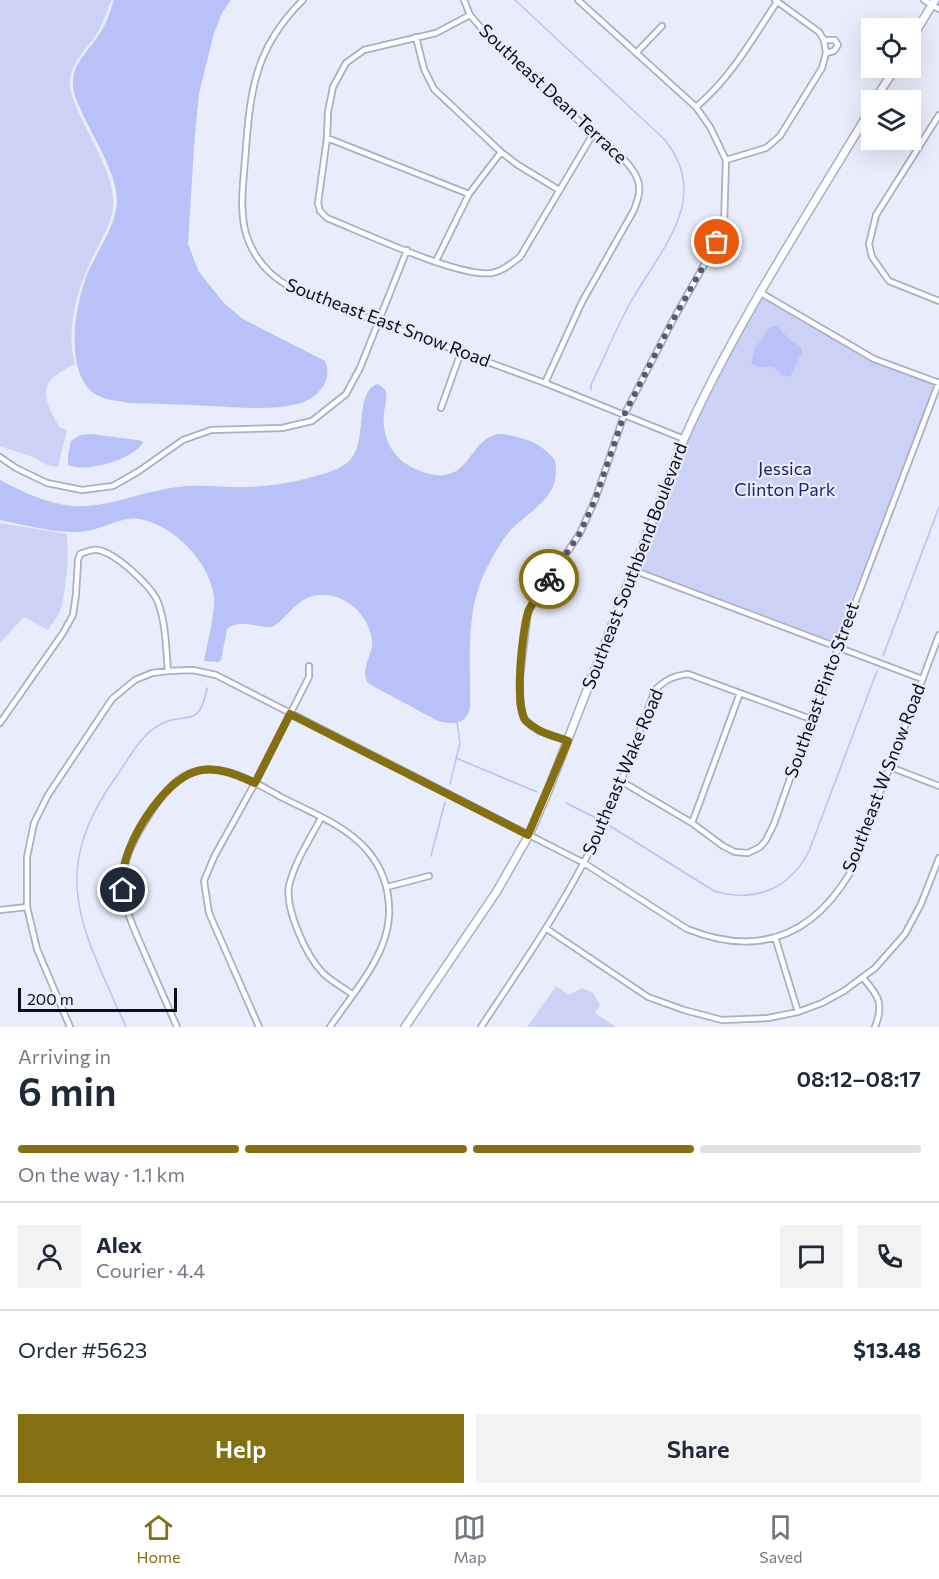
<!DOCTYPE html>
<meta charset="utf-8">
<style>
:root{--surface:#fff;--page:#f2f2f3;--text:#1f2937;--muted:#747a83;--line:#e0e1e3;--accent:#847010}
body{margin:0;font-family:Commissioner,sans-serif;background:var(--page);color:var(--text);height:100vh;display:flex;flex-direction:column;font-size:22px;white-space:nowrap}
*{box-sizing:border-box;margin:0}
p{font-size:20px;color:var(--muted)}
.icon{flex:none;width:33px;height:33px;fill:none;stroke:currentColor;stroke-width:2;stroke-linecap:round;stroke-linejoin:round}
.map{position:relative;height:1027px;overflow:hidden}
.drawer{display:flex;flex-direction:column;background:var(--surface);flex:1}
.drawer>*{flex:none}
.buttons{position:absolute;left:861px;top:18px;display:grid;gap:12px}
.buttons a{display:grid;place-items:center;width:60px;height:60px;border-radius:0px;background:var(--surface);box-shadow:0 6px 24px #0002;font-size:30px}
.scale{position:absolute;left:18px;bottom:15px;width:159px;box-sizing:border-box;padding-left:6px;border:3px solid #0c0d15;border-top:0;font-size:16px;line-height:21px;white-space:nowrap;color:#0c0d15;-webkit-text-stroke:4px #e9ecfb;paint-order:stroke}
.pin{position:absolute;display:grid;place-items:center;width:51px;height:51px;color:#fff;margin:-26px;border:3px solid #fff;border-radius:50%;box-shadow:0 2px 6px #0007}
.courier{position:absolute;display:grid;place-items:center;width:60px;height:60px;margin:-30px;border:4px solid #847010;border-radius:50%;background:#fff;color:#222;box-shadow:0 2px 8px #0007}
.headline em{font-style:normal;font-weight:600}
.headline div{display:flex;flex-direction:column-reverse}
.headline{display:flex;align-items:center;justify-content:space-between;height:102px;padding:0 18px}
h1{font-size:39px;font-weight:600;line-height:45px}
.bar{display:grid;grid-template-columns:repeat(4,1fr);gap:9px 6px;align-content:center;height:72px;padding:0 18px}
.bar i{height:8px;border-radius:4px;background:var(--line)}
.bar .current{background:var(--accent)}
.bar p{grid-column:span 4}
.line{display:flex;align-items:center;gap:15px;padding:0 18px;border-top:2px solid var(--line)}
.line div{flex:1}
.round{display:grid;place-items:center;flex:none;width:63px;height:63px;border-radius:0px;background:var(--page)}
.button{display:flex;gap:12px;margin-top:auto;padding:12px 18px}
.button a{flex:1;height:69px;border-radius:0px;background:var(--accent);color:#fff;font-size:24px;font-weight:600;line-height:69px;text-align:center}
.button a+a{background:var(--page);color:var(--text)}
.menu{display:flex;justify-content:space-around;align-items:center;height:84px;border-top:2px solid var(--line);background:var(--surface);font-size:16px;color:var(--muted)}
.menu a{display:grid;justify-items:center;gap:3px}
.menu .current{color:var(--accent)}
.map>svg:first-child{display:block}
.green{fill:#cbd2f6}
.water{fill:#b8c2f9}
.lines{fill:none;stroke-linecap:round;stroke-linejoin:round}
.stream{stroke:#b8c2f9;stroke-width:1.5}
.street-casing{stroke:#aaaec6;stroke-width:8}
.secondary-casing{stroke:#aaaec6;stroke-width:10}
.street{stroke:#fff;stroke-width:4.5}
.secondary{stroke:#fff;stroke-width:7}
.done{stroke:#595b66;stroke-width:6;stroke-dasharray:0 10.8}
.route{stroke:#847010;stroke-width:8}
.labels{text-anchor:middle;stroke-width:4.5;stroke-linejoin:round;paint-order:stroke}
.street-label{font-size:18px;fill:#0c0d15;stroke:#e9ecfb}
.park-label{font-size:18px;fill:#211e6a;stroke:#e9ecfb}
</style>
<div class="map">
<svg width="939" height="1027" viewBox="0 0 939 1027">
<rect width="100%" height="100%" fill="#e9ecfb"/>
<path class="green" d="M0,0H111C108,10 104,20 99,30C90,46 71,61 70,80C69,91 74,101 78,111C89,138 117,178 113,208C111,224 101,240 94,254C78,287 65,327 75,364C37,383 41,393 59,427L67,430L58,467L47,465L33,457L0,446Z
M761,297L863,357L935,385L835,642L639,568L690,432L724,363Z
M0,523L67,534L68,562L63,601L60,612L48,630L24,617L0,643Z
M556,986L569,995L582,988L593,993L600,1005L595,1013L616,1027H527Z"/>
<path class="water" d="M114,0H231L222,13L214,33L199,94L195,133L188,244L199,272L224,303L243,319L325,361C334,381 316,400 297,404C269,411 237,407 209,406C182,404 156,404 130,403C118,401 105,400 95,394C62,371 76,300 89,270C99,248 115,227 117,203C118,174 92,136 81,110C77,101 72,91 73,80C74,62 91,48 100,33C107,23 110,11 114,0Z
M771,326H777L790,340L801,347L802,352L790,377L782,375L773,367H758L751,363L755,348Z
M378,384C381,386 383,387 385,390C388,396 385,406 384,412C381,441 395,463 423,472C472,488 467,438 499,434C506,434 514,436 521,438C536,442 546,449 555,460C562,500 530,508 508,533C501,542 494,554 489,564C464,609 471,658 470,708C467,724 452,725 438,721L369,684C358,671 374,654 372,640C368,610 336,586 307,598C293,604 285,620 272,627C256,628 241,618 227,629L221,660L219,662L204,661C207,644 215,614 214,598C211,563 173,524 139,519C122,516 103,529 86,531C61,535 25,525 0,520V480C22,492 48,504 73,506C107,508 138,493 171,488C197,483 222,488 249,487C270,486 291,483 312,477C324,474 339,470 349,461C369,443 353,391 378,384Z
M91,434L137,440L142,441L143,443C131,460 87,473 68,465V456L71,441L80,435Z"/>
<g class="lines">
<path class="stream" d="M515,0L664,139C714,199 658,252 629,305C615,331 604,358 591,385V390
M883,656L939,507
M456,758L537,792
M450,784L460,743L457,722
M566,803L598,819
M610,826L714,891C755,903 790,889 809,851L877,671
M431,856L445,802
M126,1027C83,930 46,874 116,777C128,760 139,738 156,727C184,708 199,733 207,688"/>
<defs>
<path id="street" d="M303,0C253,49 250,94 245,160C243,185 239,213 247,237C258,268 280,284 308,296L545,383L684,439
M464,0L470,15L483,30C518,65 554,99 591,132C607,146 628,158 637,178C642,189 638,199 634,210L582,302L545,383
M924,0L939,9
M470,15L436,33L364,50L346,63L333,87L328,112L327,138L318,203L320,211L327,218C362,232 459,278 492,273C503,271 512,263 520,257L593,134
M416,37L424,69L434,89L501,152L518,165L559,190
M824,40H835L838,45L834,51L826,53
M636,53L662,26
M696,107C731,78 752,39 777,2
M939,115L876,215L869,244L872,257L889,281L939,301
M327,138L469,194
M726,160L766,148L780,136L822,68L826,53L824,40L819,32L775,0
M436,261L469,194L501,152
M761,293L874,359L939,383
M441,408L461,352
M0,457L16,468L47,483L82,490L113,486L139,471L183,440L211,430L282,428L312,421L346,394L360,368L407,250
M633,570L922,679
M0,723L63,633L73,615L76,594L78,560L80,554C86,552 92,549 98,550C116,553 154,588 159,605C166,626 166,649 168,671
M568,741L539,731L524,719L520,703V677L528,611L580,533L595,500L624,415L673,320L717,242L724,225L726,160L710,127L696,107L578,0
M890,767L939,786
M621,781L692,823L723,846L735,852L748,853L760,847L766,840L774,824L811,719L939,382
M321,818C310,839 294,863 289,886C285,909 306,955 322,972C330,981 343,987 352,994
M692,823L740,693
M387,887L429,876
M0,910L27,907
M547,929L648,997L684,1010L722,1020L768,1018L798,1012L822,1003L844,991L875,968L905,934L921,904L939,858
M775,937L798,1012
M863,978C879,996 884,1004 875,1027
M70,1027L37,949L27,907V857L34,823L48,795L112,699L135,680L152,673L168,671L193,670L216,675L584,863L687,929C757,957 811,938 850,873L939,635
M177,1027C166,1002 155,977 144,952C136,933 126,913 123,892C120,865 132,842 146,820C159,799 174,775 201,770C210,768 220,770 228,772C247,777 265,788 281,797C310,812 345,825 366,849C383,868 390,891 389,916C387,957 352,994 330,1027
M259,1027L209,913L204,881L214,857L255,783L309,677V666
M481,1027C516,974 553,921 583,864C613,809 633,749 655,690C665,680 673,676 688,674L811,719"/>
<path id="secondary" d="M910,41L935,0
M875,100L895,68
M405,1027L497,891L529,835L548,791L684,439C736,323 807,216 872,107"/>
</defs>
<use href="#street" class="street-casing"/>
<use href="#secondary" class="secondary-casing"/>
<use href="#street" class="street"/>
<use href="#secondary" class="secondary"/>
</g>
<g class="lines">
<path class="done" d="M549,579L580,533L595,500L624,415L673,320L717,242"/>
<path class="route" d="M123,890C123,882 122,874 124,867C130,834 168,775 202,770C221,767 239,776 255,783L290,714L528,835L568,741C554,736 537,732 526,721C514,708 522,627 529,610C534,599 543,589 549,579"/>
</g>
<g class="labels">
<g class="street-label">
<text transform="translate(553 94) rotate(43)" y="6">Southeast Dean Terrace</text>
<text transform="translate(388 323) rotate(21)" y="6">Southeast East Snow Road</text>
<text transform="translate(635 566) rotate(-69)" y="6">Southeast Southbend Boulevard</text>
<text transform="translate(822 690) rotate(-70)" y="6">Southeast Pinto Street</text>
<text transform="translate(623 772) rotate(-67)" y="6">Southeast Wake Road</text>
<text transform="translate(884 778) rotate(-69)" y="6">Southeast W Snow Road</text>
</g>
<g class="park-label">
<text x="785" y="475">Jessica<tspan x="785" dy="21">Clinton Park</tspan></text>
</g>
</g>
</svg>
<div class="buttons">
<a><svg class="icon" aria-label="locate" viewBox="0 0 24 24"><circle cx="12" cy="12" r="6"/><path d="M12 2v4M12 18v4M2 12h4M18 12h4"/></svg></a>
<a><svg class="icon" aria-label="layers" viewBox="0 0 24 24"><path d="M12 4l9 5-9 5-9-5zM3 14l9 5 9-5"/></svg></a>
</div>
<div class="scale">200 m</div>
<div class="pin" style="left:717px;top:242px;background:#ea580c"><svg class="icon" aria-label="bag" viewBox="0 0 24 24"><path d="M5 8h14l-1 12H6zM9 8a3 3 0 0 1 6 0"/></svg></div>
<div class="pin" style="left:123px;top:890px;background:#1f2937"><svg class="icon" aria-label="home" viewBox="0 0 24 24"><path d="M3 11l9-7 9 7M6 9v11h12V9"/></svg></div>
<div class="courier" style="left:549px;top:579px"><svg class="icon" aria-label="bike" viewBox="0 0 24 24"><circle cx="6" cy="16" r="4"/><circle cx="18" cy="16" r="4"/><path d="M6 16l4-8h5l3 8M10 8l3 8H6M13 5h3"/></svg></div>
</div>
<section class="drawer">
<div class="headline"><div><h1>6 min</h1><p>Arriving in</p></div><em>08:12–08:17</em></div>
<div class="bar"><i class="current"></i><i class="current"></i><i class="current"></i><i></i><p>On the way · 1.1 km</p></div>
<div class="line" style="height:108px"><a class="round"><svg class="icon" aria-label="person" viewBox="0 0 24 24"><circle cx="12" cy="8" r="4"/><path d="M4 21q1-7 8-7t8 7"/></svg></a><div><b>Alex</b><p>Courier · 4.4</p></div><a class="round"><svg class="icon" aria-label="chat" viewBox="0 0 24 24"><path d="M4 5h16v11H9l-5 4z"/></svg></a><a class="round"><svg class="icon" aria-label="phone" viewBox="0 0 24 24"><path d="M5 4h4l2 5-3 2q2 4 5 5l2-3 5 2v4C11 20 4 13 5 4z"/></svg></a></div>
<div class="line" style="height:78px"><div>Order #5623</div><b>$13.48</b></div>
<div class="button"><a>Help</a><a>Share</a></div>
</section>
<nav class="menu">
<a class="current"><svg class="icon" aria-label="home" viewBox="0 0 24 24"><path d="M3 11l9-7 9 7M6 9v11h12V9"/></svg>Home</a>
<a><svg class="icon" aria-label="map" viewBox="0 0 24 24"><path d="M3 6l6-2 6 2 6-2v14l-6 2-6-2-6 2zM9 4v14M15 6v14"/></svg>Map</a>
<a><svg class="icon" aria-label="saved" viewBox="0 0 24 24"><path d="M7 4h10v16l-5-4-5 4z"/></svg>Saved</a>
</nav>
